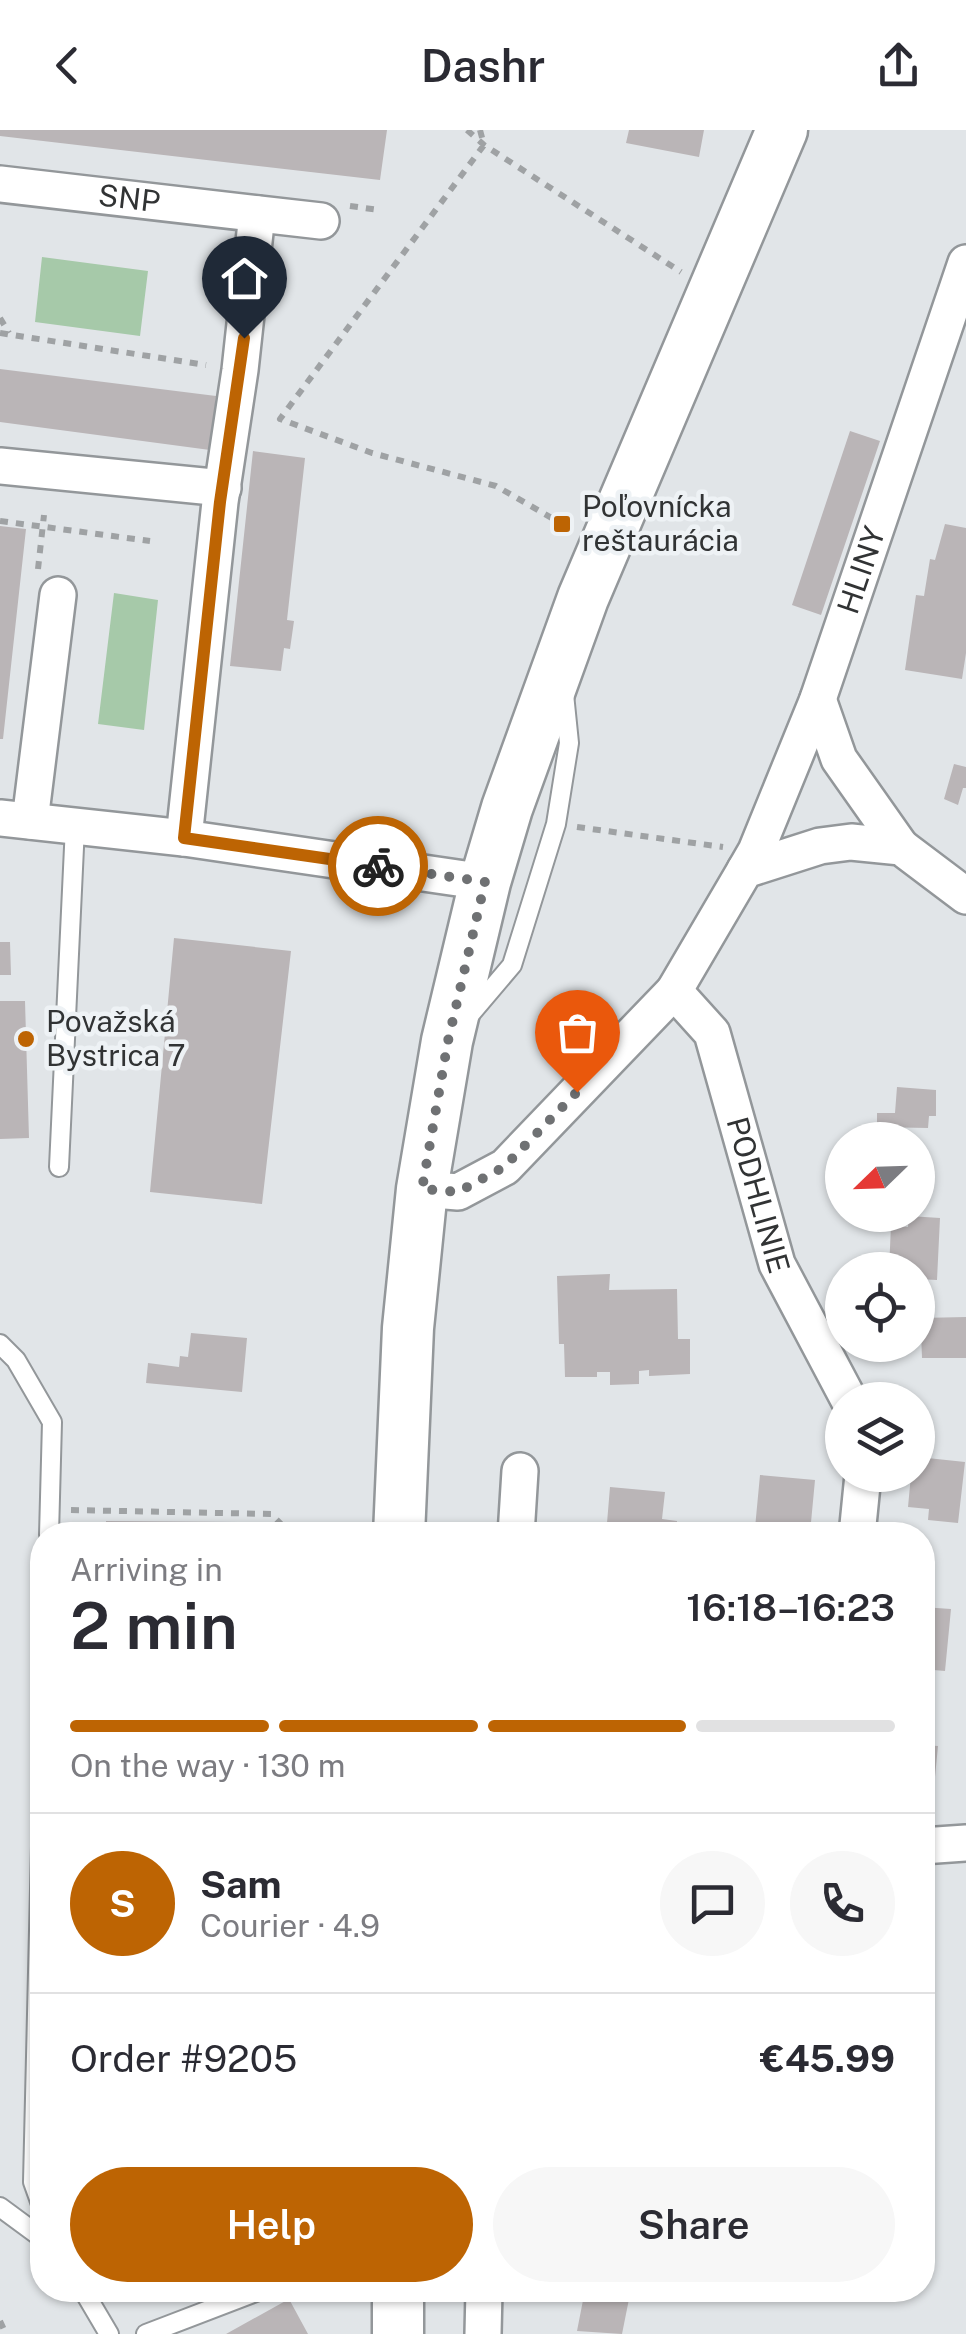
<!DOCTYPE html>
<meta charset="utf-8">
<style>
:root{--surface:#fff;--page:#f7f7f7;--text:#2b2b33;--muted:#7c7c81;--line:#e1e1e2;--accent:#bd6403}
body{margin:0;font-family:"Public Sans",sans-serif;background:var(--page);color:var(--text);height:100vh;display:flex;flex-direction:column;font-size:38px;white-space:nowrap}
*{box-sizing:border-box;margin:0}
p{font-size:32px;color:var(--muted)}
.icon{flex:none;width:55px;height:55px;fill:none;stroke:currentColor;stroke-width:2;stroke-linecap:round;stroke-linejoin:round}
.map{position:relative;flex:1;overflow:hidden}
.side{position:absolute;left:30px;top:1392px;width:905px;height:780px;display:flex;flex-direction:column;background:var(--surface);border-radius:40px;box-shadow:0 2px 8px #0004}
.side>*{flex:none}
.needle{width:65px;rotate:247deg}
.controls{position:absolute;left:825px;top:992px;display:grid;gap:20px}
.controls a{display:grid;place-items:center;width:110px;height:110px;border-radius:50%;background:var(--surface);box-shadow:0 2px 8px #0004;font-size:50px}
.pin{position:absolute;display:grid;place-items:center;width:85px;height:85px;color:#fff;margin:-102px -42px;border-radius:50% 50% 50% 0;rotate:-45deg;box-shadow:0 0 10px #0007}
.pin .icon{rotate:45deg}
.courier{position:absolute;display:grid;place-items:center;width:100px;height:100px;margin:-50px;border:8px solid #bd6403;border-radius:50%;background:#fff;color:#222;box-shadow:0 2px 12px #0007}
.head em{font-style:normal;font-weight:600}
.head div{display:flex;flex-direction:column-reverse}
.head{display:flex;align-items:center;justify-content:space-between;height:170px;padding:0 40px}
h1{font-size:65px;font-weight:600;line-height:75px}
.bar{display:grid;grid-template-columns:repeat(4,1fr);gap:15px 10px;align-content:center;height:120px;padding:0 40px}
.bar i{height:12px;border-radius:8px;background:var(--line)}
.bar .current{background:var(--accent)}
.bar p{grid-column:span 4}
.line{display:flex;align-items:center;gap:25px;padding:0 40px;border-top:2px solid var(--line)}
.line div{flex:1}
.round{display:grid;place-items:center;flex:none;width:105px;height:105px;border-radius:52px;background:var(--page)}
.action{display:flex;gap:20px;margin-top:auto;padding:20px 40px}
.action a{flex:1;height:115px;border-radius:60px;background:var(--accent);color:#fff;font-size:40px;font-weight:600;line-height:115px;text-align:center}
.action a+a{background:var(--page);color:var(--text)}
header{display:flex;justify-content:space-between;align-items:center;height:130px;padding:0 40px;background:var(--surface);font-size:45px;font-weight:600}
.map>svg:first-child{display:block}
.green{fill:#a6c9a9}
.building{fill:#bab5b7}
.lines{fill:none;stroke-linecap:round;stroke-linejoin:round}
.lane-casing{stroke:#93979a;stroke-width:22}
.street-casing{stroke:#93979a;stroke-width:40}
.secondary-casing{stroke:#93979a;stroke-width:55}
.path{stroke:#9fa2a4;stroke-width:6;stroke-dasharray:8 8;stroke-linecap:butt}
.lane{stroke:#fff;stroke-width:18}
.street{stroke:#fff;stroke-width:35}
.secondary{stroke:#fff;stroke-width:50}
.done{stroke:#6f7173;stroke-width:10;stroke-dasharray:0 18}
.route{stroke:#bd6403;stroke-width:12}
.poi-dot{fill:#bd6403;stroke:#eef2f5;stroke-width:4}
.labels{text-anchor:middle;stroke-width:9;stroke-linejoin:round;paint-order:stroke}
.street-label{font-size:30px;fill:#313334;stroke:#eef2f5}
.poi-label{font-size:30px;fill:#313334;stroke:#eef2f5;text-anchor:start}
</style>
<header><svg class="icon" aria-label="back" viewBox="0 0 24 24"><path d="M15 5l-7 7 7 7"/></svg>Dashr<svg class="icon" aria-label="share" viewBox="0 0 24 24"><path d="M12 15V3M7 8l5-5 5 5M5 13v7h14v-7"/></svg></header>
<div class="map">
<svg width="966" height="2204" viewBox="0 0 966 2204">
<rect width="100%" height="100%" fill="#e1e5e8"/>
<path class="green" d="M42,127L148,141L140,206L35,192Z
M114,463L158,470L144,600L98,594Z"/>
<path class="building" d="M0,0H387L380,50L0,6Z
M629,0H704L699,27L626,13Z
M0,239L216,266L210,320L0,292Z
M850,301L880,311L821,485L792,475Z
M253,321L305,328L287,490L294,491L290,519L284,518L281,541L230,536Z
M945,394L966,398V523L962,549L905,540L916,465L924,466L930,429L935,430Z
M0,396L26,399L3,609H0Z
M954,634L966,637V658H963L958,675L944,669Z
M174,808L291,821L262,1074L150,1062Z
M0,812H10L11,845H0Z
M0,871H25L29,1008L0,1009Z
M897,957L936,960V986H929L928,998L877,997V983H895Z
M909,1086L940,1088L937,1150L918,1149V1140H889L891,1095L908,1097Z
M610,1144L609,1160L677,1159L678,1209H690V1244L649,1246V1240L639,1241V1254L610,1255V1242H597V1247H565L564,1214H559L557,1146Z
M966,1187V1228H922L921,1202H918V1191L921,1188Z
M191,1203L247,1208L242,1262L146,1253L148,1233L179,1237L180,1226L188,1227Z
M918,1327L965,1332L958,1393L928,1390L929,1379L908,1377L911,1345H918Z
M760,1345L815,1350L810,1403L755,1398Z
M610,1357L665,1362L662,1389L677,1391L676,1405H606Z
M106,1391L238,1392L237,1405H106Z
M922,1477L951,1479L945,1541L922,1539Z
M922,1615L938,1616L932,1678L922,1677Z
M922,1745H930L925,1794H922Z
M585,2160L630,2164L622,2204L577,2201Z
M289,2169L308,2204H226Z"/>
<g class="lines">
<defs>
<path id="lane" d="M467,888L512,835L556,694L569,613L564,564
M59,1037L75,696
M0,1214L16,1230L52,1292L49,1405
M42,1675L33,2052L42,2077
M0,2077L42,2108
M83,2160L109,2204
M146,2204L261,2160"/>
<g id="street">
<path id="s1" d="M0,54L321,91"/>
<path d="M0,336L223,358"/>
<path d="M818,569L839,629L901,717"/>
<path d="M0,688L184,708L485,752"/>
<path d="M30,691L58,465"/>
<path d="M184,708L220,372L240,240L257,84"/>
<path id="s2" d="M745,740L756,721L818,569L966,133"/>
<path id="s3" d="M674,861L712,903L777,1134L849,1270"/>
<path d="M422,1059L458,1062L505,1037L674,861L745,740L820,716L851,712L901,717L966,766"/>
<path d="M516,1405L520,1341"/>
<path d="M857,1405L863,1345"/>
<path d="M922,1716L966,1713"/>
<path d="M483,2204L484,2160"/>
</g>
<path id="secondary" d="M399,1405L408,1198L422,1059L447,911L485,752L507,678L583,468L782,0
M398,2204V2160"/>
</defs>
<use href="#lane" class="lane-casing"/>
<use href="#street" class="street-casing"/>
<use href="#secondary" class="secondary-casing"/>
<path class="path" d="M467,0L484,15L681,142
M480,0L484,15L280,289L372,323L496,356L562,394
M350,76L379,80
M0,188L9,203
M0,203L206,235
M0,391L150,411
M38,439L44,385
M577,697L723,717
M71,1380L271,1384L284,1397V1405
M0,2191L6,2204"/>
<use href="#lane" class="lane"/>
<use href="#street" class="street"/>
<use href="#secondary" class="secondary"/>
</g>
<g class="lines">
<path class="done" d="M378,736L485,752L448,911L422,1059L458,1062L504,1037L577,962"/>
<path class="route" d="M244,208L220,372L184,708L378,736"/>
</g>
<g class="poi-dot">
<rect x="552" y="384" width="20" height="20" rx="5"/>
<circle cx="26" cy="909" r="10"/>
</g>
<g class="labels">
<g class="street-label">
<text dy="10" stroke="none"><textPath href="#s1" startOffset="130">SNP</textPath></text>
<text dy="10" stroke="none"><textPath href="#s2" startOffset="322">HLINY</textPath></text>
<text dy="10" stroke="none"><textPath href="#s3" startOffset="225">PODHLINIE</textPath></text>
</g>
<g class="poi-label">
<text x="582" y="387">Poľovnícka<tspan x="582" dy="34">reštaurácia</tspan></text>
<text x="46" y="902">Považská<tspan x="46" dy="34">Bystrica 7</tspan></text>
</g>
</g>
</svg>
<div class="controls">
<a><svg class="needle" viewBox="-14 -14 28 28"><path d="M0-13l5 13h-10z" fill="#e53935"/><path d="M0 13l5-13h-10z" fill="#7c7c81"/></svg></a>
<a><svg class="icon" aria-label="locate" viewBox="0 0 24 24"><circle cx="12" cy="12" r="6"/><path d="M12 2v4M12 18v4M2 12h4M18 12h4"/></svg></a>
<a><svg class="icon" aria-label="layers" viewBox="0 0 24 24"><path d="M12 4l9 5-9 5-9-5zM3 14l9 5 9-5"/></svg></a>
</div>
<div class="pin" style="left:577px;top:962px;background:#ea580c"><svg class="icon" aria-label="bag" viewBox="0 0 24 24"><path d="M5 8h14l-1 12H6zM9 8a3 3 0 0 1 6 0"/></svg></div>
<div class="pin" style="left:244px;top:208px;background:#1f2937"><svg class="icon" aria-label="home" viewBox="0 0 24 24"><path d="M3 11l9-7 9 7M6 9v11h12V9"/></svg></div>
<div class="courier" style="left:378px;top:736px"><svg class="icon" aria-label="bike" viewBox="0 0 24 24"><circle cx="6" cy="16" r="4"/><circle cx="18" cy="16" r="4"/><path d="M6 16l4-8h5l3 8M10 8l3 8H6M13 5h3"/></svg></div>
<section class="side">
<div class="head"><div><h1>2 min</h1><p>Arriving in</p></div><em>16:18–16:23</em></div>
<div class="bar"><i class="current"></i><i class="current"></i><i class="current"></i><i></i><p>On the way · 130 m</p></div>
<div class="line" style="height:180px"><b class="round" style="background:var(--accent);color:#fff">S</b><div><b>Sam</b><p>Courier · 4.9</p></div><a class="round"><svg class="icon" aria-label="chat" viewBox="0 0 24 24"><path d="M4 5h16v11H9l-5 4z"/></svg></a><a class="round"><svg class="icon" aria-label="phone" viewBox="0 0 24 24"><path d="M5 4h4l2 5-3 2q2 4 5 5l2-3 5 2v4C11 20 4 13 5 4z"/></svg></a></div>
<div class="line" style="height:130px"><div>Order #9205</div><b>€45.99</b></div>
<div class="action"><a>Help</a><a>Share</a></div>
</section>
</div>
